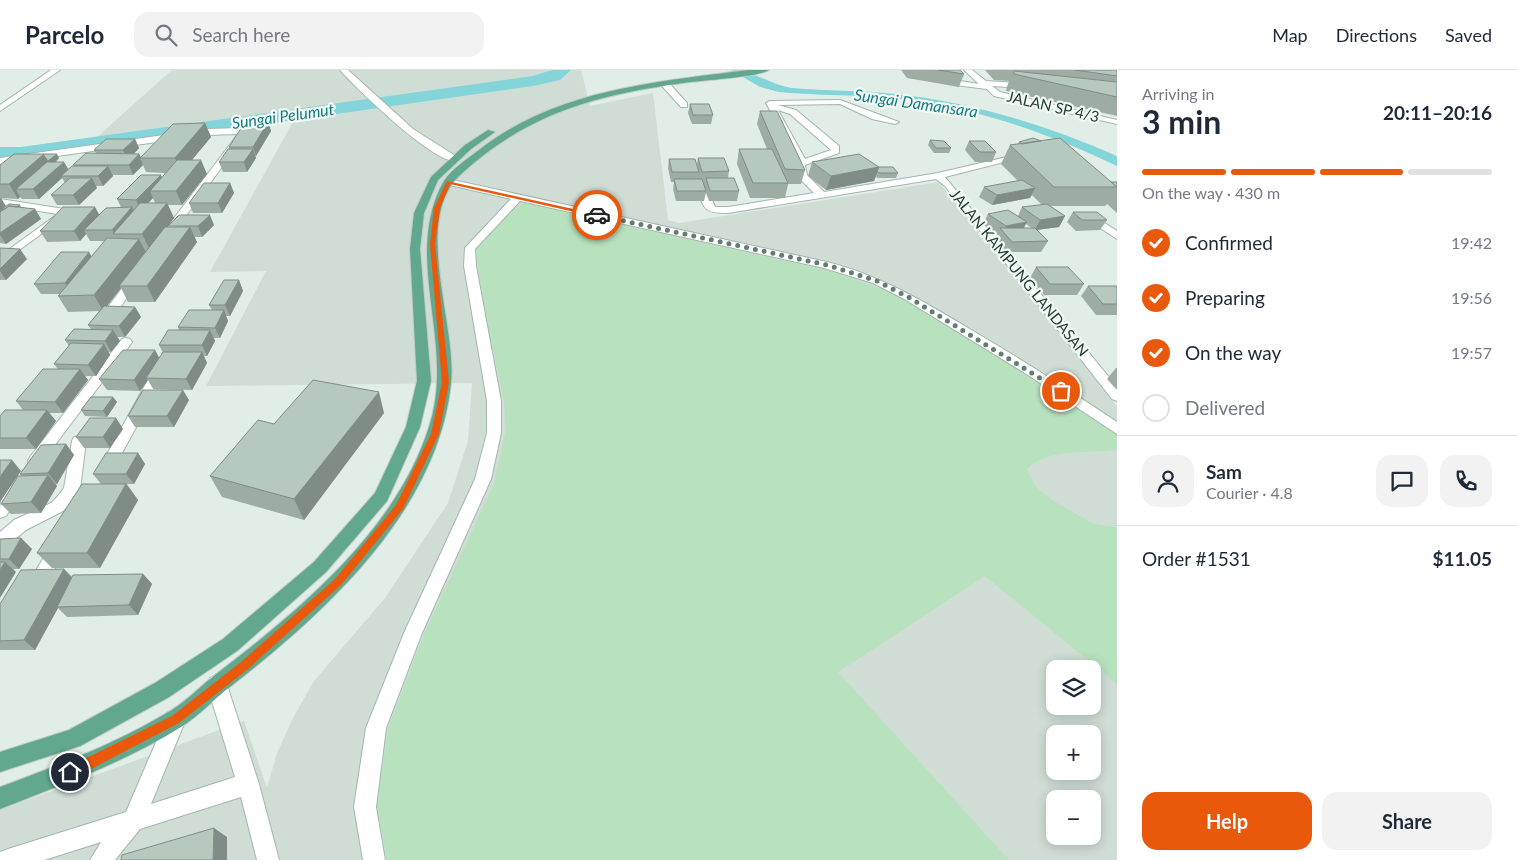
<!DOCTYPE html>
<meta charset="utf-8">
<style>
:root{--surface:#fff;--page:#f2f2f3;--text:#1f2937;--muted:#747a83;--line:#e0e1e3;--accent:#ea580c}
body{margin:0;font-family:Lato,sans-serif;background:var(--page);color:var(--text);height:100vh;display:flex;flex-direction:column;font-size:19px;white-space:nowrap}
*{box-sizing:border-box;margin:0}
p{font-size:16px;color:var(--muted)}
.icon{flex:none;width:28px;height:28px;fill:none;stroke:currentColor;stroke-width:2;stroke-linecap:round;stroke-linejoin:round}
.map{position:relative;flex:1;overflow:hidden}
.panel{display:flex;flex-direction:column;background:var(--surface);width:400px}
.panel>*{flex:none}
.fabs{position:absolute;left:1046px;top:590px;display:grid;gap:10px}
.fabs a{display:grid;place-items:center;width:55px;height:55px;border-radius:10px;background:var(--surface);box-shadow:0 2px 12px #0003;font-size:25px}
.pin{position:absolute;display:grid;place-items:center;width:42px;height:42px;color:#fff;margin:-21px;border:2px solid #fff;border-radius:50%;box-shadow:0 1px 5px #0007}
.courier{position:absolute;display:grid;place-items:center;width:50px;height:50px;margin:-25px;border:4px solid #ea580c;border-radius:50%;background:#fff;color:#222;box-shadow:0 1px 6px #0007}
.head em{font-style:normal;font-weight:700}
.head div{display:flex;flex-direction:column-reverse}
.head{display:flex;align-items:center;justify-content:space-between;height:85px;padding:0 25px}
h1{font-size:32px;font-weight:700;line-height:38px}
.bar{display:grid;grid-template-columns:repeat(4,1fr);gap:8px 5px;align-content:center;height:60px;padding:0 25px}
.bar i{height:6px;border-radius:4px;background:var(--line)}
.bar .selected{background:var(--accent)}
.bar p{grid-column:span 4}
.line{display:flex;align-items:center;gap:12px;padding:0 25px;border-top:1px solid var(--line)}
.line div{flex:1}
.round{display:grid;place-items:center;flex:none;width:52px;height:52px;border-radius:15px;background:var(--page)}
ol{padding:0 25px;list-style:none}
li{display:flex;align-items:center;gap:15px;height:55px}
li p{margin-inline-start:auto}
li .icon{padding:5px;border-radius:50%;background:var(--accent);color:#fff;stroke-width:4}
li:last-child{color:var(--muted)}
li i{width:28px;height:28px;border:2px solid var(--line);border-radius:50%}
.action{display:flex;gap:10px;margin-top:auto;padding:10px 25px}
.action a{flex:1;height:58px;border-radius:15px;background:var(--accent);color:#fff;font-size:20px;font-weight:700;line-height:58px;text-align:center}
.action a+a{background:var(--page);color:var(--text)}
header{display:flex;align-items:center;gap:30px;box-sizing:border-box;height:70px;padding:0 25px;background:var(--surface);border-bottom:1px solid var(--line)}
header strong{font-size:24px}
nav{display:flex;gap:28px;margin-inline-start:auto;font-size:18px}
.search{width:350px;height:45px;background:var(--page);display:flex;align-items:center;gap:12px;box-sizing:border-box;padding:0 18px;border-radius:15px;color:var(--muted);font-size:19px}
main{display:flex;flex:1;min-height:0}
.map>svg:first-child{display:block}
.built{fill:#cfddd5;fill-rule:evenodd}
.green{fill:#b8e1be}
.water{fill:#83d5d9}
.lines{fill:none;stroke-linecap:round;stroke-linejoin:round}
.river{fill:#83d5d9;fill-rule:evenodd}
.minor-casing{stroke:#a3b6ae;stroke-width:2}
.major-casing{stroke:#c0cac6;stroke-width:2}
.minor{fill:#fff;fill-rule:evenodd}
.major{fill:#61a88e;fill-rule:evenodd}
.wall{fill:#9dada4;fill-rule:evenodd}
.shaded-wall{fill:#7f8d86}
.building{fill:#b6c9bf;stroke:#7f8d86}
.route{fill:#ea580c}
.done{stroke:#637d73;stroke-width:5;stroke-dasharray:0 9}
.labels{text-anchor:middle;stroke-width:4.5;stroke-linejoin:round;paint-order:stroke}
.far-street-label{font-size:15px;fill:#1f4034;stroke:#f2f9f5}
.far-water-label{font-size:16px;font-style:italic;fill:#137c83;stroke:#f2f9f5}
</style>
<header>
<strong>Parcelo</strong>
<div class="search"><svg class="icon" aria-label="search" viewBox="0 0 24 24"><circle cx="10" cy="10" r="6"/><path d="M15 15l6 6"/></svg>Search here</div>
<nav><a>Map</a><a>Directions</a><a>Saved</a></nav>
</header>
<main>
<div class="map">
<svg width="1117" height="790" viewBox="0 0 1117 790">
<rect width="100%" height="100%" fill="#e1ede7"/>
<path class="built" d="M172,0H581L590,36L653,23L668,150L679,153L939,112L1117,336V790H0V740L244,651L267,718L277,683L294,646L314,611L385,528L448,433L468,371L472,313L206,316L266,201L210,202L299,41L97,67ZM1055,599H1092V636H1055ZM1055,664H1092V701H1055ZM1055,729H1092V766H1055Z"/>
<path class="green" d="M526,133L830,201L893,223L934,244L1117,362V379C1087,385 1051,376 1027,399L1035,416L1055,432L1094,454L1117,457V614L985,506L838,602L1009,790H387L377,736L388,659L424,564L493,416L506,362L504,330L488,259L475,180C484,164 509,138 526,133Z"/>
<path class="water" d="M731,0C753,0 770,15 792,18C826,21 861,20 895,24C971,32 1046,55 1117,86V96C1048,63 977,38 900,29C860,24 819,26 779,22L760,17Z"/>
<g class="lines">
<path class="river" d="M552,0H571L560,10L533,16L21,89H0V77H21L533,6Z"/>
<defs>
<path id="minor" d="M51,0H60L0,41V35Z
M340,0H348L413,59L457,87V91C435,95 356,18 340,0Z
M941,0H949L960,11L979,14L964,0H972L986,11L1032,14L1033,16L1029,18L992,16L1000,22L1117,50V54L994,26L987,19L955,15Z
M662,12H668L687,33V37H681L662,16Z
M840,30L899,52L895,54L872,49L840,34L778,35L796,40L839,76V83L805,95L807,105L824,122L938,103L1024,83V87L945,107L1117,317V331L1112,329L945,116L936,109L728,143C702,143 704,138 696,115L701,112L706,115L715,137H728L814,123L797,106L796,85L766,33L770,31ZM778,40L790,44L831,80L805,89Z
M241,58L247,63L174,162L170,163L165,160L238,64L207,65L0,94V88L207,59Z
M448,109L827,192C879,205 923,231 968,258C1019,288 1068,319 1117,352V364L1028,305L906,230L873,213L824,198L520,131L475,179L476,196L501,331V363L491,409L422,563L386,658L376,737L385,790H363L354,737L366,658L404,563L475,409L487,363V331L464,196L465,178L511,129L445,114V110Z
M0,129L77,141L82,144L77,147L0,135Z
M1089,143L1117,161V169L1085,148L1084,146Z
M55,146L59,147V151L0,194V186Z
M136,204L142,207L116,243H108V237L132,205Z
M126,268L130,269L132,272L130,275L40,395H30L28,391L30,387L122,269Z
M161,295L168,299L111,403H101L98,399L101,395L154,299Z
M79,366L84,367L86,371L80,419L70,434L63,441L26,460L6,477L0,479V462L14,450L51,433L58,426L64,418L72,371L74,367Z
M15,414L20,416L23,420L6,446L0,448C0,435 0,419 15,414Z
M59,470L65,472L67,477L65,482L41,522L35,525L29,522L26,517L53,472Z
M217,606L224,608L227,615L259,714L279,790H257L241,727L140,759L115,790H90L101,772L44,790H0V782L8,779L126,742L169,642L176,639L183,642L186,649L151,734L235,707L207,615L210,608Z"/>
<path id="major" d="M748,0H769C758,7 706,10 690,12C599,24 527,42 458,107C413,154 457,255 451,313C438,440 326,542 231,616C214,629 199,646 181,657C125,692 61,715 0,739V717C56,696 113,675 165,644C184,634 198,618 215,605C299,541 396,461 429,357C448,299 428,243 427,184C427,159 431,133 444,111C452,99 467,89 479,80C555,20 655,12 748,0Z
M488,60L495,62L471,79L438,110L424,143L420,179L431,311L420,357L387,431L326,502L237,581L169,627L80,676L0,702V682L69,660L155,613L223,569L314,492L375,423L406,357L417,311L410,179L414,143L431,107L465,75Z"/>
</defs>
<use href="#minor" class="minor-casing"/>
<use href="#major" class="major-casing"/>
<use href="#minor" class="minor"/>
<use href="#major" class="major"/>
</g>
<path class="wall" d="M901,0H960L964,4L959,17L907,8Z
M985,0H1117V46L1006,21L1007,17L1009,11L994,10Z
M690,34L713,45L711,54H692L688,43Z
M760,41L805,100L801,114H788L785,128H750L737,94L739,79H767L757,54Z
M268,52L271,61L256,86H255L256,88L247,102H223L219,92L229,79V77Z
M205,53L211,67L192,90L207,104L182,135H168L174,148L167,157L214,155L202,167H194L197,172L155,232H128L121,218L107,236L135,237L141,247L125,267H117L120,271L111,282H109L110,285L96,306H85L88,310L63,343H49L56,351L36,379H0V346L23,340L16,331L58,299L54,294L69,276L65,270L91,259L88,255L99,241L68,242L58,226L60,224H41L34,214L92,186L105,171H90L86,164L80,171L47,172L40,161L95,137L99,144L121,137L117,129L162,107L165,103L146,102L143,95L133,105H112L113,106L103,116H96L97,118L79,135H57L51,125L65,113L62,108L39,129H22L20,127L18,129L1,128L6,136L20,135L22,138L35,139L41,149L6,174L0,173V95L59,88L56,92L68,100L74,96L73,95L96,83L94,80L135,69L139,78L134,84H139L141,87ZM153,128L155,133H148Z
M930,70L951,78L949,83H934L928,75Z
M969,71L996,82L992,92H975L965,80Z
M1019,72L1111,112H1117V143L1107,134L1105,136H1050L1065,146L1059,157L1037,160L1048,171L1041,182H1007L995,169L997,164L983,154L988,144L1018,146L1022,137L1042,135L1032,125L1030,128L992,135L979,127L984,117L1018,111L1001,94L1010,75L1018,74ZM1026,154L1032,158H1024Z
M698,88L729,101L728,108L739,121L737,131H709L706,123L704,131H676L673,119L674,112H671L668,98L669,89L697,95Z
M812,92L879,97L898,103L896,108H877L876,106L874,111L826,120L808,106Z
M230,113L234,123L222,143H193L189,133Z
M1073,142L1107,150L1100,160L1076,161L1067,152Z
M0,178L27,189L6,210H0Z
M1036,197L1084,214L1077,225H1044L1030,208Z
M239,210L243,221L230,246H226L228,251L220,268H214L215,271L207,286H204L207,293L192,320L153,319L148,310L140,321L107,320L99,309L159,288L163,283L159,275L179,260L178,257L212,240L209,235Z
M1088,216H1117V245H1096L1081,226Z
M1116,298H1117V320L1107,309Z
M189,330L174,357H135L128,346Z
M117,332L107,347L85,346L81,340Z
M384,343L304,450L222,427L210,406L274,354Z
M116,348L123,359L110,378H84L76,367Z
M66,374L74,385L57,414H56L57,416L41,443L11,444L1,434L22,406L20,404Z
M138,383L145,394L134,414H127L138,430L100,498H52L37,483L101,414L93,404Z
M21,468L32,479L19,499H13L16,502L0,500V469Z
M64,499L72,508L143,504L152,514L138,545L67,547L58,538L35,580H0V534Z"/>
<path class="shaded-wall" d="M268,52L271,61L256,86L253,77Z
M205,53L211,67L181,103L175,88Z
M135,69L139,78L128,90L123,80Z
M253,79L256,88L247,102L244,92Z
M44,84L52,99L16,119L20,127L18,129L9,114Z
M57,84L59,88L51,96L48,91Z
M139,84L141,88H140L143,95L133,105L129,95Z
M201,90L207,104L182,135L176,121Z
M64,92L70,102L61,106L62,108L39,129L33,119Z
M108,96L113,106L103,116L98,106Z
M879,97L874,111L826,120L831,106Z
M161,105L165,115L150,121L153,128L141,140L136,130Z
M92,108L97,118L79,135L73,125Z
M230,113L234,123L222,143L218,133Z
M1035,118L1030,128L992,135L997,125Z
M1,128L7,139H2L4,142L0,145V129Z
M167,133L174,148L150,180L142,164Z
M95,137L100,147L84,160L86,164L80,171L74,161Z
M132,137L137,147L114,164L112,160Z
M35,139L41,149L6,174L0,165V163Z
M210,145L214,155L202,167L198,156Z
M1065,146L1059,157L1035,160L1040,150Z
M1027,152L1021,162L1003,161L1006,156Z
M190,157L197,172L155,232L147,216Z
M139,169L147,184L119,216L121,218L103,241L94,225Z
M20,179L27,189L6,210L0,201V199Z
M89,182L95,192L72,224L65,213Z
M239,210L243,221L230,246L225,235Z
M135,237L141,247L125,267L119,256Z
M224,240L228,251L220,268L215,258Z
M113,260L120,271L111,282L105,271Z
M210,260L215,271L207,286L202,275Z
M104,274L110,285L96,306L88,295Z
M155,280L161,291L146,308L148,310L140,321L134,310Z
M202,282L207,293L192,320L186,309Z
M80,299L88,310L63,343L55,332Z
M183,320L189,330L174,357L167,346Z
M379,322L384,343L304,450L294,429Z
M113,327L117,332L107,347L103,341Z
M47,340L56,351L36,379L26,368Z
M116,348L123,359L110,378L103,367Z
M66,374L74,385L57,414L48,403Z
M138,383L145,394L134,414L126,404Z
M12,390L21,401L0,432V407Z
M48,405L57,416L41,443L31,432Z
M126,414L138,430L100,498L87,483Z
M21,468L32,479L19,499L9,489Z
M5,492L16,502L0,528V500Z
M64,499L74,509L57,537L58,538L35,580L24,570Z
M143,504L152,514L138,545L129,535Z
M214,758L227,767V790H213Z"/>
<path class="building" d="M938,0H960L964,4Z
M1075,0H1117V6Z
M1014,1L1117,12V27L1014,4Z
M690,34H709L713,45H693Z
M760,41H777L805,100L785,99Z
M245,52H268L253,77H229Z
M205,53L175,88H140L173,54Z
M1033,68L1041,71L1022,74L1019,72Z
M1060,68L1117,117H1054L1010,75Z
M106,69H135L123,80H94Z
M930,70L944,71L951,78H936Z
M969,71H985L996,82H980Z
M228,79H253L244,92H219Z
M739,79H772L788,113H753Z
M86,83L139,84L129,95H73Z
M14,84H44L9,114H0V95Z
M43,84H57L48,91Z
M859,84L879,97L831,106L812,92Z
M698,88H724L729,101L702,102Z
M669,89H695L699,102H672Z
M177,90H201L176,121H150Z
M47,92H64L33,119H16Z
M72,96H108L98,106H61Z
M879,97H893L898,103H879L877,101Z
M141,105H161L136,130L117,129Z
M70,108H92L73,125H51Z
M706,108H734L739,121H710Z
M674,109H702L706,121H677Z
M1022,110L1035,118L997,125L984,117Z
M1111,112H1117V117Z
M204,113H230L218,133H189Z
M140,133H167L142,164H113Z
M9,134L20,135L17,137L9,136L5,139H2Z
M1047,134L1065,146L1040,150L1022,137Z
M9,136L35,139L0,163V142Z
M63,137H95L74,161H40Z
M132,137L112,160H84L106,138Z
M1008,140L1027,152L1006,156L988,144Z
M1073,142H1097L1107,150H1082Z
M179,145H210L198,156H168Z
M165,157H190L147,216H119Z
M1000,158H1035L1048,171L1012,172Z
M107,168L139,169L94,225L58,226Z
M0,178L20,179L0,199Z
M61,182H89L65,213L34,214Z
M1036,197H1068L1084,214H1050Z
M224,210H239L225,235H209Z
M1088,216H1117V234H1103Z
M104,236L135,237L119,256L88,255Z
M189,240H224L215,258L178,257Z
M74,259L113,260L105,271L65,270Z
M168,260H210L202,275H159Z
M71,273L104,274L88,295L54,294Z
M123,280H155L134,310L99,309Z
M163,282H202L186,309L146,308Z
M43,299H80L55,332L16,331Z
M313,310L379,322L294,429L210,406L258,350L274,354Z
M143,320H183L167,346H128Z
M91,327H113L103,341L81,340Z
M5,340H47L26,368H0V346Z
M90,348H116L103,367H76Z
M66,374L48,403L20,404L41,375Z
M106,383H138L126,404H93Z
M0,390H12L0,407Z
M48,405L31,432L1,434L18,406Z
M82,414H126L87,483H37Z
M21,468L9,489H0V469Z
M0,492H5L0,500Z
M64,499L24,570L0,571V534L21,500Z
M143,504L129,535L57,537L73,505Z
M214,758L213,790H121L122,785Z"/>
<path class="route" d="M447,111L600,145L597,147L450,114L440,138L435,174L449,312L439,364L403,439L341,515L248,599L179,653L91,699L70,708L66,706V698L172,646L241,592L335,509L396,435L431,364L442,312L430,174L434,138Z"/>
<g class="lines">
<path class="done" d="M597,145L827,195L877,211L910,228L1061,321"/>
</g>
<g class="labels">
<g class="far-street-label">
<text transform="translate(1053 37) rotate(13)" y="5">JALAN SP 4/3</text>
<text transform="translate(1019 203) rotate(51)" y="5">JALAN KAMPUNG LANDASAN</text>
</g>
<g class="far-water-label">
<text transform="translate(916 33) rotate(8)" y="6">Sungai Damansara</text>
<text transform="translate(283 46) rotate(-8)" y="6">Sungai Pelumut</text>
</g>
</g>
</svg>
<div class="fabs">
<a><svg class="icon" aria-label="layers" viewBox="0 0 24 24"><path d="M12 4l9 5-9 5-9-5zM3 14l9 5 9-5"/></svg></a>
<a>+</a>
<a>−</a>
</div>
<div class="pin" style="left:1061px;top:321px;background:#ea580c"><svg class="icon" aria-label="bag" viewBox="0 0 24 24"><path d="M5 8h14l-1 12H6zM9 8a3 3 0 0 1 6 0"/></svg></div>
<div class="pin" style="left:70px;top:702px;background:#1f2937"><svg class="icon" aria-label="home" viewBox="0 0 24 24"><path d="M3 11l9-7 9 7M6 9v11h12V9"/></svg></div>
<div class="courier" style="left:597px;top:145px"><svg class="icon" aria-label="car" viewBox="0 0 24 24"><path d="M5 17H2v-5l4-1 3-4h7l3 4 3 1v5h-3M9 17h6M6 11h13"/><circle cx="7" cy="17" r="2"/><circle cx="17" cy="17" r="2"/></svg></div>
</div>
<section class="panel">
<div class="head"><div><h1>3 min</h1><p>Arriving in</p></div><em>20:11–20:16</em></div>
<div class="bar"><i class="selected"></i><i class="selected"></i><i class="selected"></i><i></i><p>On the way · 430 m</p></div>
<ol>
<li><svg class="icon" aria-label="check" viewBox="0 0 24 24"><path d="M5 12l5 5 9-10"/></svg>Confirmed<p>19:42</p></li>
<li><svg class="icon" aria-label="check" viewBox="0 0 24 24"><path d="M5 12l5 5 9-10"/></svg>Preparing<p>19:56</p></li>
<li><svg class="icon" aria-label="check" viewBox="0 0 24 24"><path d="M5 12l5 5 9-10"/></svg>On the way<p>19:57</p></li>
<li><i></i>Delivered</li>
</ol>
<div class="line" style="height:90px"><a class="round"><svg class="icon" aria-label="person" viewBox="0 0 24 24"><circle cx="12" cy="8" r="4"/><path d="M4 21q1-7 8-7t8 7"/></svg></a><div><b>Sam</b><p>Courier · 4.8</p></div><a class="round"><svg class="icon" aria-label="chat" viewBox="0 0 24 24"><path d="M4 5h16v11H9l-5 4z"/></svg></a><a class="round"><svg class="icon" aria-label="phone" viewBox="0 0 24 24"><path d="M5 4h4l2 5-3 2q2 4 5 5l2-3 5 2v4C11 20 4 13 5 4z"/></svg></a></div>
<div class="line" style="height:65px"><div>Order #1531</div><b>$11.05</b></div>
<div class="action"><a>Help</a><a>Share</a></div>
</section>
</main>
